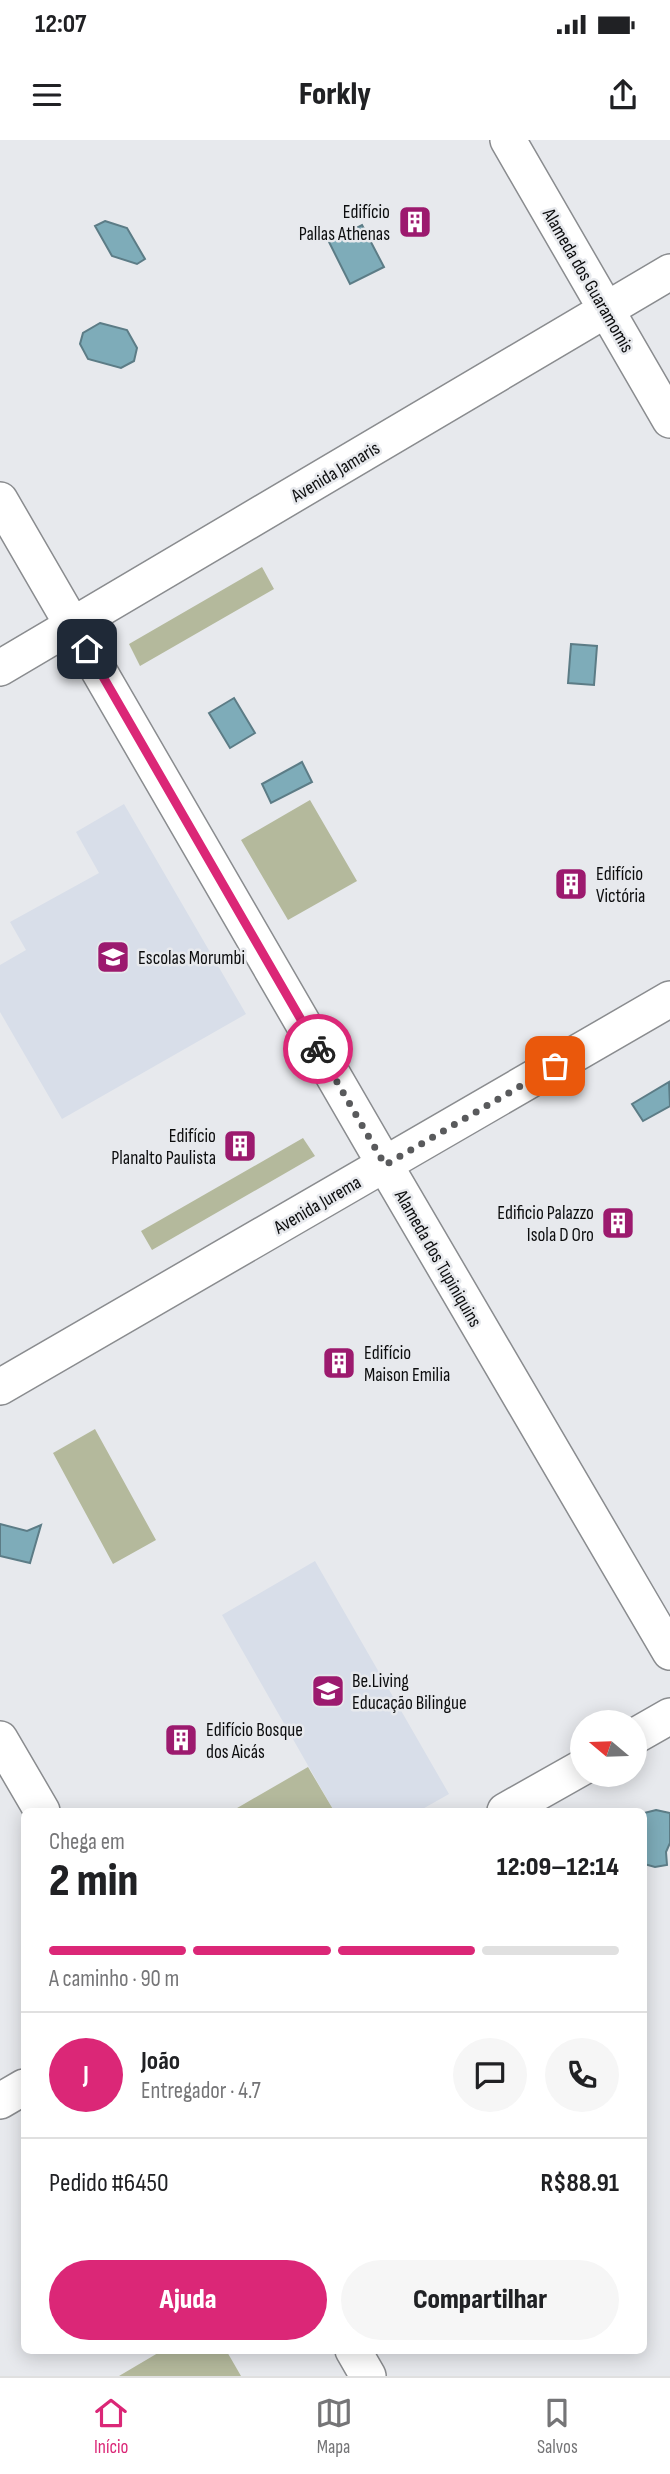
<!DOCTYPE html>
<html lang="pt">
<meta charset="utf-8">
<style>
:root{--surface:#fff;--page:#f6f6f6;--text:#202124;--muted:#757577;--line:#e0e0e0;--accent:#db2777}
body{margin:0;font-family:"Sofia Sans Condensed",sans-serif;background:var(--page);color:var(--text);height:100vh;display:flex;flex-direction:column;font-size:26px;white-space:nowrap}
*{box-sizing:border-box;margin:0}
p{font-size:23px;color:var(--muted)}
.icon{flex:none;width:38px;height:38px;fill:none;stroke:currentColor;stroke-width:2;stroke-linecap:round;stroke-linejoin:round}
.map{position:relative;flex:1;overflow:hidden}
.panel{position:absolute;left:21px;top:1668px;width:626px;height:546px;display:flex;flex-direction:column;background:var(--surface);border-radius:10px;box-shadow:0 4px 18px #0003}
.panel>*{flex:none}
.needle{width:46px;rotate:289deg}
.tools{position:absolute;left:570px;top:1570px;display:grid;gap:14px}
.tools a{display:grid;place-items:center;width:77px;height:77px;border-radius:50%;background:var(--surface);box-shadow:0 4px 18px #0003;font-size:35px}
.pin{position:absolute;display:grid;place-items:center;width:60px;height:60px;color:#fff;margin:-30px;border-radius:14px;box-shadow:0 4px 10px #0006}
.courier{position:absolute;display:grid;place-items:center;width:70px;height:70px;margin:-35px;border:5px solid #db2777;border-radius:50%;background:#fff;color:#222;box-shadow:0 2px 9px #0007}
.overview em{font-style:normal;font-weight:800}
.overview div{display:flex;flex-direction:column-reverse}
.overview{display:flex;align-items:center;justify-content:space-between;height:119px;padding:0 28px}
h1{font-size:46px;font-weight:800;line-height:52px}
.bar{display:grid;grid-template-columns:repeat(4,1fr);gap:10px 7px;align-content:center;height:84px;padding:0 28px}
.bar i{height:9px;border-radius:5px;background:var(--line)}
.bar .selected{background:var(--accent)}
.bar p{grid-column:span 4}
.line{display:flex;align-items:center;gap:18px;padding:0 28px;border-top:2px solid var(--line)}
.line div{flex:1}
.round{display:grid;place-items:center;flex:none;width:74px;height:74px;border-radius:37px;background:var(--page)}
.primary-button{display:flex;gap:14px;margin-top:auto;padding:14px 28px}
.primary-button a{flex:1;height:80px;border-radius:42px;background:var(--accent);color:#fff;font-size:28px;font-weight:800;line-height:80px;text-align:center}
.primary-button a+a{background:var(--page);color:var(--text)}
.status{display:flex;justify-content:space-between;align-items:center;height:49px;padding:0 35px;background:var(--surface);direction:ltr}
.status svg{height:19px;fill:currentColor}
header{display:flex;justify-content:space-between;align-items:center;height:91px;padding:0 28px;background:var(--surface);font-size:32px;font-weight:800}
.tab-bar{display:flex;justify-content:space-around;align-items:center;height:98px;border-top:2px solid var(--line);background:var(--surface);font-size:19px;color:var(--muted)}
.tab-bar a{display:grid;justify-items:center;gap:4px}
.tab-bar .selected{color:var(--accent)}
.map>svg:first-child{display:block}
.built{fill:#d8dee9}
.green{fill:#b4b99c}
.water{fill:#7eacb9;stroke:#5c7c86;stroke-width:2}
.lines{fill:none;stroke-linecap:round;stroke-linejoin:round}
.minor-casing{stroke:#8a8c8f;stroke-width:38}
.minor{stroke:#fff;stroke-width:35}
.done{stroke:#595a5c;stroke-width:7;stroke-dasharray:0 12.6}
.route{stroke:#db2777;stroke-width:9}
.labels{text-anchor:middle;stroke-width:5;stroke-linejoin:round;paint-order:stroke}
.poi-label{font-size:19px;fill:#0c0d0e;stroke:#e7e9ed;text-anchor:start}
.street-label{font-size:19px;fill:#0c0d0e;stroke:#e7e9ed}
</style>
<div class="status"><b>12:07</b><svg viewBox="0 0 49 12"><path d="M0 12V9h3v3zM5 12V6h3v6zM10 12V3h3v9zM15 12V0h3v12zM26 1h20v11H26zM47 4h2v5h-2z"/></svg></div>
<header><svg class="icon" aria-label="menu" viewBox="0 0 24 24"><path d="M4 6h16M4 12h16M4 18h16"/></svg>Forkly<svg class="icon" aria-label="share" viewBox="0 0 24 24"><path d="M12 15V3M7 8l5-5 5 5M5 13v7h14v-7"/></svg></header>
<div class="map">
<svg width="670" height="2236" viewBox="0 0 670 2236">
<rect width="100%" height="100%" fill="#e7e9ed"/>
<path class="built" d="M124,664L246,874L62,979L0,872V825L26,810L10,782L99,733L76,692Z
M315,1421L449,1654L419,1671H334L222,1475Z"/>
<path class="green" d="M262,427L274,449L140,526L129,504Z
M310,660L357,741L288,780L241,700Z
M303,998L315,1016L152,1110L141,1091Z
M95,1289L156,1400L113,1424L53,1313Z
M308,1627L334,1671H232Z
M163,2210H226L241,2236H119Z"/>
<path class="water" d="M105,81L127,88L145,119L137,124L112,116L95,86Z
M362,85L384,127L350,144L329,102Z
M100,183L127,190L137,208L134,221L121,228L88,219L80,204L83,193Z
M571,504L597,506L594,545L568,543Z
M234,558L255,593L230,608L209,573Z
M302,622L312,642L271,663L262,644Z
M669,942L670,966L643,981L632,964Z
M0,1384L27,1391L41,1385L30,1423L0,1416Z
M656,1670L670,1673V1703L666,1712L667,1725L655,1727L644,1724V1673Z"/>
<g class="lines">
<defs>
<path id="minor" d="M508,0L670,280
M0,360L385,1025L670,1512
M0,528L670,132
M0,1247L670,859
M635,1596L670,1576
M0,1599L42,1671
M505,1671L583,1627
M0,1961L24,1947
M353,2210L368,2236"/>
</defs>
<use href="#minor" class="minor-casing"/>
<use href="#minor" class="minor"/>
</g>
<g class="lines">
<path class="done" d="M318,909L385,1025L555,926"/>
<path class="route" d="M87,509L318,909"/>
</g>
<defs>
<symbol id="building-square" viewBox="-11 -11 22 22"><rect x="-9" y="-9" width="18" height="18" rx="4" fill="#9c1a6e" stroke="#e7e9ed"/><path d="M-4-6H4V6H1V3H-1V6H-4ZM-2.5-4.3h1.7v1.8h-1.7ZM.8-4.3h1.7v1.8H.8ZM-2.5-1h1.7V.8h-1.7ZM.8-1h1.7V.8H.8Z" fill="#fff"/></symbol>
<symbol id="school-square" viewBox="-11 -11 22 22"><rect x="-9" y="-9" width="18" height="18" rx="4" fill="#9c1a6e" stroke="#e7e9ed"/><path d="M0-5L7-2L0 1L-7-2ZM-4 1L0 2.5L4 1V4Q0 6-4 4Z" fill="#fff"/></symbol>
</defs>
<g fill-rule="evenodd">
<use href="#building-square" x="396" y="63" width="38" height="38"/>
<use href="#building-square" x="552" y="725" width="38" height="38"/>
<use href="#school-square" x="94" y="798" width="38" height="38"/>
<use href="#building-square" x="221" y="987" width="38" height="38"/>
<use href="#building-square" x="599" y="1064" width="38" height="38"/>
<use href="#building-square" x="320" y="1204" width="38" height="38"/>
<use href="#school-square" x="309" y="1532" width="38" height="38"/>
<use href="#building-square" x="162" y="1581" width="38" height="38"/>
</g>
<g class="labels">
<g class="poi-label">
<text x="390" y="78" text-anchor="end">Edifício<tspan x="390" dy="22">Pallas Athenas</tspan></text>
<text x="596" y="740">Edifício<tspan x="596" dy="22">Victória</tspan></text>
<text x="138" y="824">Escolas Morumbi</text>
<text x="216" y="1002" text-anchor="end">Edifício<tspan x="216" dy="22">Planalto Paulista</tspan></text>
<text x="594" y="1079" text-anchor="end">Edificio Palazzo<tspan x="594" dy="22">Isola D Oro</tspan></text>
<text x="364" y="1219">Edifício<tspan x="364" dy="22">Maison Emilia</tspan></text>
<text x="352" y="1547">Be.Living<tspan x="352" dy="22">Educação Bilingue</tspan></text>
<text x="206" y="1596">Edifício Bosque<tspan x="206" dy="22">dos Aicás</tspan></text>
</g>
<g class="street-label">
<text transform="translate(589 140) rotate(60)" y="7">Alameda dos Guaramomis</text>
<text transform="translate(335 331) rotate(-31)" y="7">Avenida Jamaris</text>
<text transform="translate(317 1064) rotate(-30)" y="7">Avenida Jurema</text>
<text transform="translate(439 1118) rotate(60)" y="7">Alameda dos Tupiniquins</text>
</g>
</g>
</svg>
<div class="tools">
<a><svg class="needle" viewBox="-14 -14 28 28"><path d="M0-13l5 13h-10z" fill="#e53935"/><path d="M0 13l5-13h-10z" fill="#757577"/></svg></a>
</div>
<div class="pin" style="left:555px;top:926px;background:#ea580c"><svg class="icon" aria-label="bag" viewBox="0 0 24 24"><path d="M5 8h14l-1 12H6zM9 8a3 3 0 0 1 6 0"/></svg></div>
<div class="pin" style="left:87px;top:509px;background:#1f2937"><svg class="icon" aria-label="home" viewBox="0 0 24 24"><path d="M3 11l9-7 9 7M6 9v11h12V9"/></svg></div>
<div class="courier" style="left:318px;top:909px"><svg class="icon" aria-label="bike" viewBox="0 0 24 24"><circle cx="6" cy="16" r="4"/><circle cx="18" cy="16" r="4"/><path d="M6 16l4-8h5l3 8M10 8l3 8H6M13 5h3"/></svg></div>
<section class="panel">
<div class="overview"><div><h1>2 min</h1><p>Chega em</p></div><em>12:09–12:14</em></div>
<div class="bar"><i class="selected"></i><i class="selected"></i><i class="selected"></i><i></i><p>A caminho · 90 m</p></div>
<div class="line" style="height:126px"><b class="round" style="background:var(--accent);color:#fff">J</b><div><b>João</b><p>Entregador · 4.7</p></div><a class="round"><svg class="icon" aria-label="chat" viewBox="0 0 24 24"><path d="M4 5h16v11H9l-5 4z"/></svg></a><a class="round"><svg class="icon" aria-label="phone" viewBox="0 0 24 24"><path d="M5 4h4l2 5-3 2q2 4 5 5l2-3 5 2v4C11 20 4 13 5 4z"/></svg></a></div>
<div class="line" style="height:91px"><div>Pedido #6450</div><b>R$88.91</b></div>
<div class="primary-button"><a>Ajuda</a><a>Compartilhar</a></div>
</section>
</div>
<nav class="tab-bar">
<a class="selected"><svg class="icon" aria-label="home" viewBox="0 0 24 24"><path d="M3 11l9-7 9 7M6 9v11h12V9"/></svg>Início</a>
<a><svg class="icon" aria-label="map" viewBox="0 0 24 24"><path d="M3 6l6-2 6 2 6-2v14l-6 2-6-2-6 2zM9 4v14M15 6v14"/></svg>Mapa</a>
<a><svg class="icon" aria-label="saved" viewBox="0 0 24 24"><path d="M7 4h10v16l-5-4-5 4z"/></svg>Salvos</a>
</nav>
